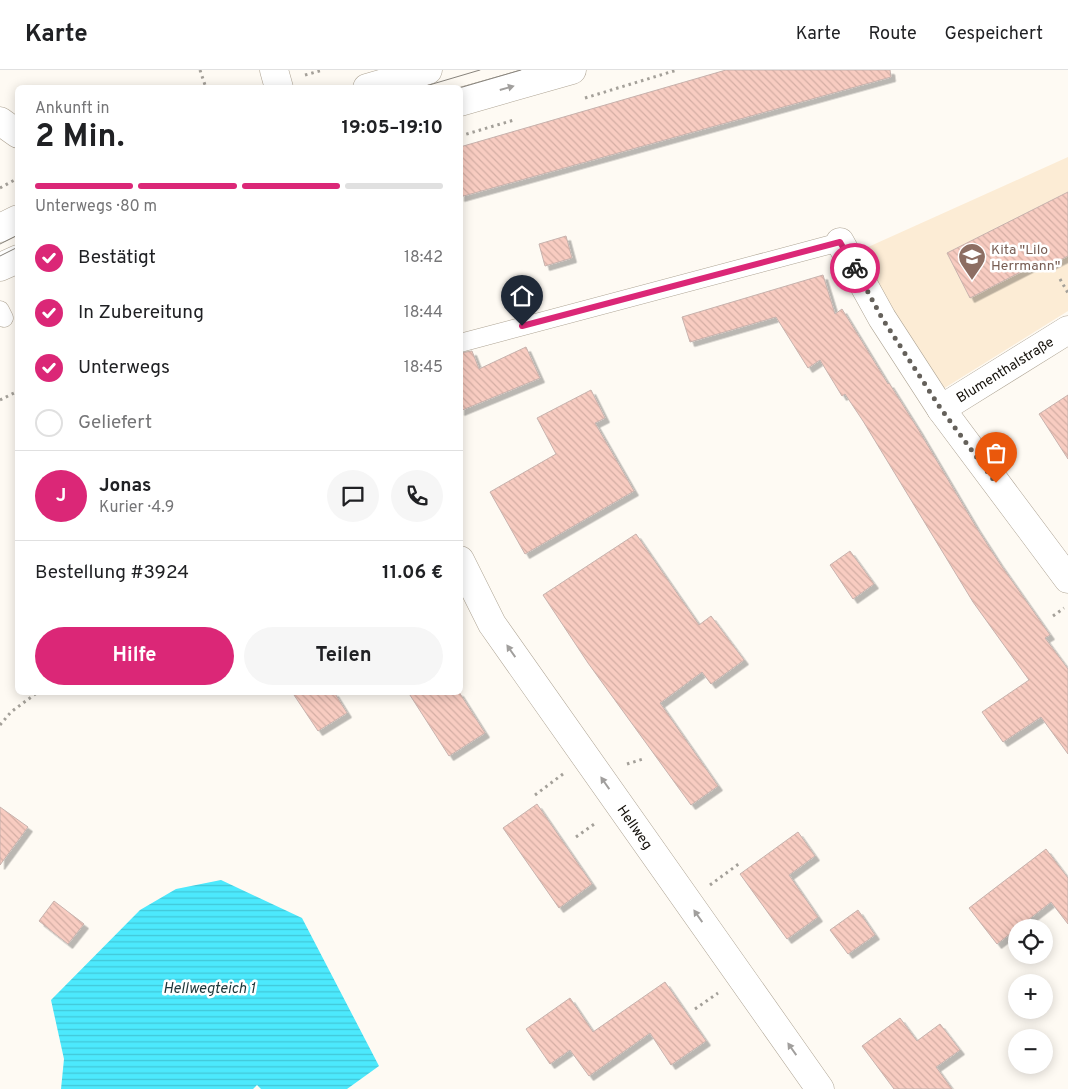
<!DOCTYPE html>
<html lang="de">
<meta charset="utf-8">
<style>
:root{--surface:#fff;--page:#f6f6f6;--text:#202124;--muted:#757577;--line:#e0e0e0;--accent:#db2777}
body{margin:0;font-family:Overpass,sans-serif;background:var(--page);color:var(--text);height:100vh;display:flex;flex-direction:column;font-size:19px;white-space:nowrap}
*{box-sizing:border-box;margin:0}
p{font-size:16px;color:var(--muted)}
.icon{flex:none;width:28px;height:28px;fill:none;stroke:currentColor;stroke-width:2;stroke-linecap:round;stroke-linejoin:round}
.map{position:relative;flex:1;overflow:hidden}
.panel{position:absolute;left:15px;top:15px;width:448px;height:610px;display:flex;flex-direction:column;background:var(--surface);border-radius:8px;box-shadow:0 2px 12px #0003}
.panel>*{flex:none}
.controls{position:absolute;left:1008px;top:849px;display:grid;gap:10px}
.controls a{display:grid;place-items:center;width:45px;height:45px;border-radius:50%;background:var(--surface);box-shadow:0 2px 12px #0003;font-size:25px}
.pin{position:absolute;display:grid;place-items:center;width:42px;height:42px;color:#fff;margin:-51px -21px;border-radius:50% 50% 50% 0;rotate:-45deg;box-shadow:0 0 5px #0007}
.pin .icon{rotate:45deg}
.courier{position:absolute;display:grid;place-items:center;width:50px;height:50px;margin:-25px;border:4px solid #db2777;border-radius:50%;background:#fff;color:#222;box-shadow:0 1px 6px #0007}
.overview em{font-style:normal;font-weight:700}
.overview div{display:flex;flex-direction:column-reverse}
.overview{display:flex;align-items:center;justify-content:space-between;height:85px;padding:0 20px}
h1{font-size:32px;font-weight:700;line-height:38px}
.bar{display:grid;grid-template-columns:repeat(4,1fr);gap:8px 5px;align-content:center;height:60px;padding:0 20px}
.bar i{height:6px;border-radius:4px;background:var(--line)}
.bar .selected{background:var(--accent)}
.bar p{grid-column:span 4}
.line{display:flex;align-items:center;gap:12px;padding:0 20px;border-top:1px solid var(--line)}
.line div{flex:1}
.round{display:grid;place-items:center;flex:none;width:52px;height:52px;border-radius:26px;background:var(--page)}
ol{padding:0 20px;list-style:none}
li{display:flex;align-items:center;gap:15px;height:55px}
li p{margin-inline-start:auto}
li .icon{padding:5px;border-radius:50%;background:var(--accent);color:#fff;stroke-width:4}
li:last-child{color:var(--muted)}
li i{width:28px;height:28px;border:2px solid var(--line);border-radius:50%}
.action{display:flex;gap:10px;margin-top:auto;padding:10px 20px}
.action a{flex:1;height:58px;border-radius:30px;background:var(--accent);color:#fff;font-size:20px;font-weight:700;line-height:58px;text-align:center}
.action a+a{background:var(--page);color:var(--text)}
header{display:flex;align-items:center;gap:30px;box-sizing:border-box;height:70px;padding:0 25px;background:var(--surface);border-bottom:1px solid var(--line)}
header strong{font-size:24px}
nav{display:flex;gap:28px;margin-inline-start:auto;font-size:18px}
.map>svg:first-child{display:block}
.built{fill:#fcecd5}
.water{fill:url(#water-rules)}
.building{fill:url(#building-back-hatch);stroke:#c7b2ad;filter:url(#shadow)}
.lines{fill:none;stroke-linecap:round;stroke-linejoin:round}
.service-casing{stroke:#aea494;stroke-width:19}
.minor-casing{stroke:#aea494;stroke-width:29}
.tertiary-casing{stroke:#aea494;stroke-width:29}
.path{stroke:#a4a099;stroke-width:3;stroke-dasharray:2.5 4;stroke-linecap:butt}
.service{stroke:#fff;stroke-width:18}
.minor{stroke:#fff;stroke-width:28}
.tertiary{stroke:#fff;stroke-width:28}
.tram{stroke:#87837c;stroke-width:1}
.oneway{fill:#a19f9d}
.done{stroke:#65615b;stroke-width:5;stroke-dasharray:0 9}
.route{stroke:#db2777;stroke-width:6}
.labels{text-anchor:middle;stroke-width:5;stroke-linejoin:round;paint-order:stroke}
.education-label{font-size:14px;fill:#785e54;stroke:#fff;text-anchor:start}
.street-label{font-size:14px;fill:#130f09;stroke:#fff}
.water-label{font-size:15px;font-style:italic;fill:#1c3639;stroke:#fff}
</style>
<header>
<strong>Karte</strong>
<nav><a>Karte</a><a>Route</a><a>Gespeichert</a></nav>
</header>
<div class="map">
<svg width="1068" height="1019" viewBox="0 0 1068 1019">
<defs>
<pattern id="water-rules" width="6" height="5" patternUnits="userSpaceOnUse" patternTransform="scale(1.25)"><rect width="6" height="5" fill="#4ce9fd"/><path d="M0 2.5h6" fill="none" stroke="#42c7d8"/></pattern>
<pattern id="building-back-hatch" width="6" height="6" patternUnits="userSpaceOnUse" patternTransform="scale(1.25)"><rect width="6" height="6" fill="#f8ccc1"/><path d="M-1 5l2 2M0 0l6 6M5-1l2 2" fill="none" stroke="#d4aea4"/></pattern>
<filter id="shadow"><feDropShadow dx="4.5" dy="4.5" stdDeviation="0" flood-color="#0004"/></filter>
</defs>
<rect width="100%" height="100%" fill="#fefaf3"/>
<path class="built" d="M1068,87V241L943,319L857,182Z"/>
<path class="water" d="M221,810L302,848L379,996L347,1019H261L257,1015L253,1019H61L64,989L51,930L140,840L176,819Z"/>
<path class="building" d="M726,0H890L891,7L460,127V77Z
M1068,122V186L1048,196L1044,190L970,228L947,183Z
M566,166L572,188L545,196L539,174Z
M823,205L835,244L842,239L888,314L889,313L918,359L976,457L998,491L1050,565L1045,568L1068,599V684L1041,647L1003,672L982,642L1029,610L973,532L863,351L845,324L842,326L820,290L808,298L776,247L690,272L682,247Z
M526,277L540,308L460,341V283L472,281L479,299Z
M591,320L605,348L595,353L634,421L525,484L490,422L556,384L537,348Z
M1068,325V389L1039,344Z
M636,464L699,555L711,546L744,590L711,614L702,602L660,633L718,716L691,735L588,593L543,525Z
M850,481L874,514L853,529L830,495Z
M292,622H334L347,643L318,661Z
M408,622H459L485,663L449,686Z
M537,734L592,814L559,838L503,758Z
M0,737L28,757L0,795Z
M798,762L815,786L789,805L818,847L787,869L740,804Z
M1046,779L1068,808V854L1051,832L997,874L969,838Z
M54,831L84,854L68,874L39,851Z
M858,840L875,865L848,884L830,860Z
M665,912L706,971L671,995L650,963L589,1006L570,980L550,994L526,959L570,928L593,962Z
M900,948L917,971L940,954L960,980L936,997L952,1019H894L862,976Z"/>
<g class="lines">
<defs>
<path id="service" d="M0,240L4,248
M460,273L840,172"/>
<g id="minor">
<path d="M274,0L279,18"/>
<path d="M0,51L18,64"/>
<path d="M840,172L882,248L941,339L1068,509"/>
<path id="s1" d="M941,339L1068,260"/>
<path id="s2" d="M460,490L492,554L820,1019"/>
</g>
<path id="tertiary" d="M367,18L428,0
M460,32L572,0
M0,158L18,149
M0,197L18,189"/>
</defs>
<use href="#service" class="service-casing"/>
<use href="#minor" class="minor-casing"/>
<use href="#tertiary" class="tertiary-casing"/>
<path class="path" d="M200,0L206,18
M305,5L323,0
M585,28L677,0
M460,66L514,50
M0,118L18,108
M1060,209L1068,223
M0,330L18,321
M1053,546L1064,538
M0,655L11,642L38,622
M627,694L643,689
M535,725L563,704
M576,767L597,752
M710,815L740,793
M695,939L718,923"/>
<use href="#service" class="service"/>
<use href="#minor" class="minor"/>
<use href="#tertiary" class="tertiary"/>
<path class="tram" d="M419,18L480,0
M459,18L521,0
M0,174L18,165
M0,186L18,177"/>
</g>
<defs><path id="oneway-solid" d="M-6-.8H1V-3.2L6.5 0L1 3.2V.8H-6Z" transform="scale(1.25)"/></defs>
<g class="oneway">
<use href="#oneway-solid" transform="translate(507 18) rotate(-16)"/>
<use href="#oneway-solid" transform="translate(511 581) rotate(-125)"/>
<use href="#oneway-solid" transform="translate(605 713) rotate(-125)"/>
<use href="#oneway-solid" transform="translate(698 846) rotate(-125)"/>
<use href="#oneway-solid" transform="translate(792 979) rotate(-125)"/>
</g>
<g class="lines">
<path class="done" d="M855,198L882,248L941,339L996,413"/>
<path class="route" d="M522,256L840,172L855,198"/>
</g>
<defs>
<symbol id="school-pin" viewBox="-11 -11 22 30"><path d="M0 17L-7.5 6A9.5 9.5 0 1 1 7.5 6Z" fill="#8d6e63" stroke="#fff"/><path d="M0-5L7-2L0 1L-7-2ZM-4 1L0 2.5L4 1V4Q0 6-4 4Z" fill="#fff"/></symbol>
</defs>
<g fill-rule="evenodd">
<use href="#school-pin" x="956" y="171" width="32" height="43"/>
</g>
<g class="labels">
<g class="education-label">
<text x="991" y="184">Kita "Lilo<tspan x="991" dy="16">Herrmann"</tspan></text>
</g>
<g class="street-label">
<text dy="5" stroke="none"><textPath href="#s1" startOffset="75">Blumenthalstraße</textPath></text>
<text dy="5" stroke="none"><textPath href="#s2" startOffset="320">Hellweg</textPath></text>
</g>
<g class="water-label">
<text x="209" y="923">Hellwegteich 1</text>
</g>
</g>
</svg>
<div class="controls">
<a><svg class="icon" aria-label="locate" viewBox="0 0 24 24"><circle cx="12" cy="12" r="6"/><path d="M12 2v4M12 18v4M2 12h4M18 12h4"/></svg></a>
<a>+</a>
<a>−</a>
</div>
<div class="pin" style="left:996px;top:413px;background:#ea580c"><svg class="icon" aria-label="bag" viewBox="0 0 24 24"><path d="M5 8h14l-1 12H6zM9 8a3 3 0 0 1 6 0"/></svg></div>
<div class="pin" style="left:522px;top:256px;background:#1f2937"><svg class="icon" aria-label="home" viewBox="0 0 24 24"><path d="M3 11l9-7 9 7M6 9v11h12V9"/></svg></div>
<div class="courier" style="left:855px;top:198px"><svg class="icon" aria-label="bike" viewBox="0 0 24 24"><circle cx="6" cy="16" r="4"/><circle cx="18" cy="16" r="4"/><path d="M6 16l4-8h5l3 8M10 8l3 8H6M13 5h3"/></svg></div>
<section class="panel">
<div class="overview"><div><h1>2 Min.</h1><p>Ankunft in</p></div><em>19:05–19:10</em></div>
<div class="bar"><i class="selected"></i><i class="selected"></i><i class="selected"></i><i></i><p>Unterwegs · 80 m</p></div>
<ol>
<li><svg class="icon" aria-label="check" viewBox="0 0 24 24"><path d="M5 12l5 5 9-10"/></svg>Bestätigt<p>18:42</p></li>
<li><svg class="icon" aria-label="check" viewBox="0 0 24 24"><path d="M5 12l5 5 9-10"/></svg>In Zubereitung<p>18:44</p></li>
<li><svg class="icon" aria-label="check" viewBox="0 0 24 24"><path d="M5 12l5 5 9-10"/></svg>Unterwegs<p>18:45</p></li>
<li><i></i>Geliefert</li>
</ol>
<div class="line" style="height:90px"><b class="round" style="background:var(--accent);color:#fff">J</b><div><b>Jonas</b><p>Kurier · 4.9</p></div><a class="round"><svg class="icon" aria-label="chat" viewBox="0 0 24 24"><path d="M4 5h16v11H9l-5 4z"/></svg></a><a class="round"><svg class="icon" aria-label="phone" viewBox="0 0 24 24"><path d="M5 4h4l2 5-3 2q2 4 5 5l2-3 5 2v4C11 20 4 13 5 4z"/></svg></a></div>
<div class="line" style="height:65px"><div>Bestellung #3924</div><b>11.06 €</b></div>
<div class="action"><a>Hilfe</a><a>Teilen</a></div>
</section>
</div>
